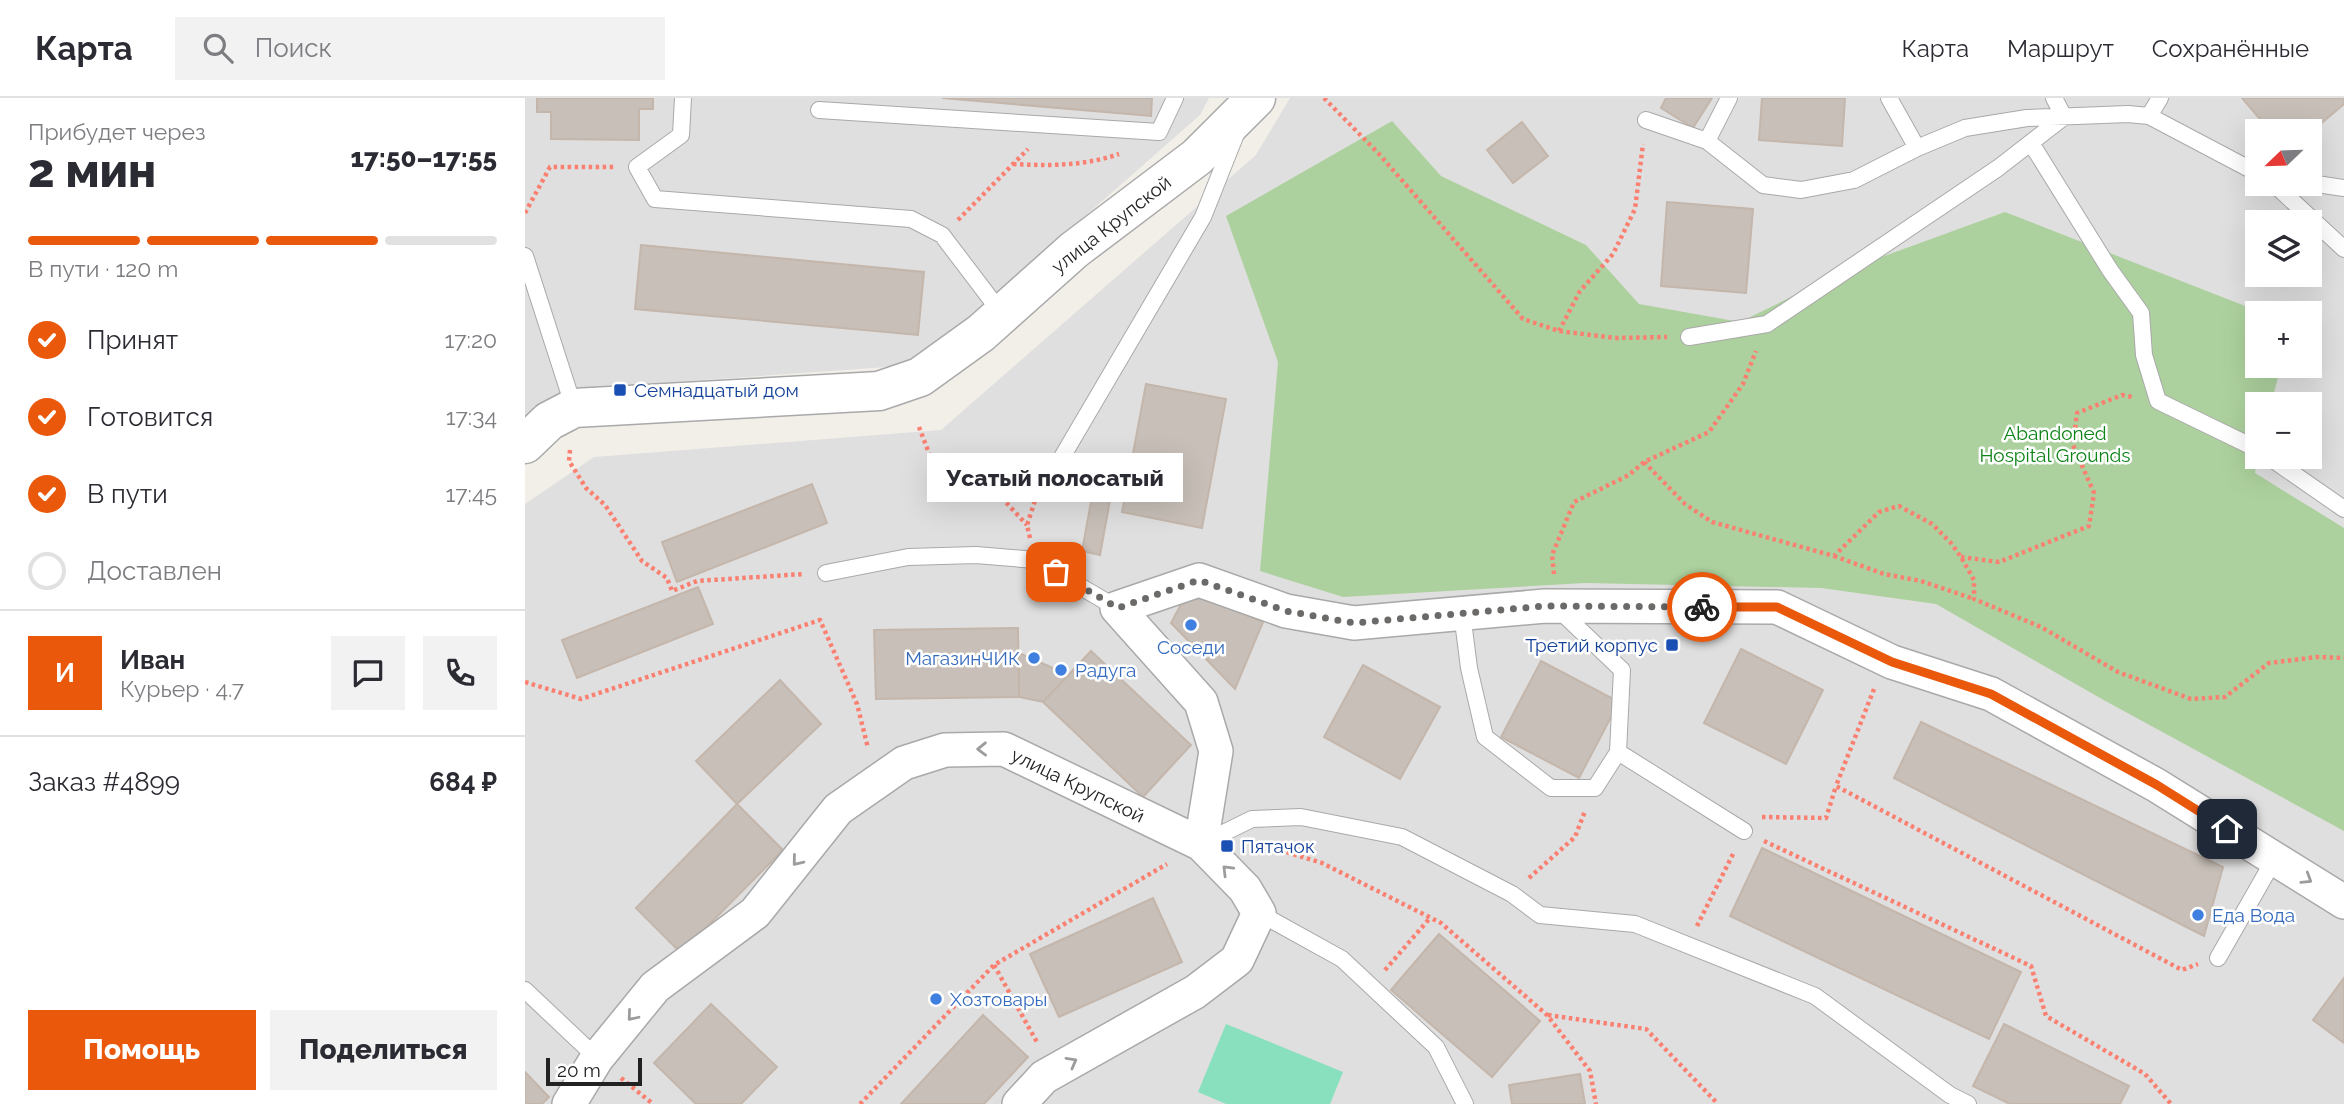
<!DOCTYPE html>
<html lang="ru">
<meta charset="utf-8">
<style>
:root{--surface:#fff;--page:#f2f2f3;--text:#2b2b33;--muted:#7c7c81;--line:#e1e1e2;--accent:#ea580c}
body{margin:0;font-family:Raleway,sans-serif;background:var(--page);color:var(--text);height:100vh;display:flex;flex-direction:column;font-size:26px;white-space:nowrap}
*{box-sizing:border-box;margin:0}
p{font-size:23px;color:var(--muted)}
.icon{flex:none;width:38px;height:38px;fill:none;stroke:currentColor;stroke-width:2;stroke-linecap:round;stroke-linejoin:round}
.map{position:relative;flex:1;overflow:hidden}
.drawer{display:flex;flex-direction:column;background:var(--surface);width:525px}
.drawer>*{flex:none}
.needle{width:46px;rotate:247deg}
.buttons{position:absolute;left:1720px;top:21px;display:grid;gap:14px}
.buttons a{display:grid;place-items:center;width:77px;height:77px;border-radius:0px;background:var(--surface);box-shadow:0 7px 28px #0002;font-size:35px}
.scale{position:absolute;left:21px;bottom:18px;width:96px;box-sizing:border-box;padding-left:7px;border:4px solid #222;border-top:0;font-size:19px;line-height:24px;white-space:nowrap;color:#222;-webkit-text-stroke:5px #fff;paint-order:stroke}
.pin{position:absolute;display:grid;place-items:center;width:60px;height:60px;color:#fff;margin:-30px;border-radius:14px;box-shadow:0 4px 10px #0006}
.courier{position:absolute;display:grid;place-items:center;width:70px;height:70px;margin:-35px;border:5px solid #ea580c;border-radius:50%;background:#fff;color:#222;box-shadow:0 2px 9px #0007}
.bubble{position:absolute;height:49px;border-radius:0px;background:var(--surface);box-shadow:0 7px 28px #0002;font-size:23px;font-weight:800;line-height:49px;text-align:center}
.headline em{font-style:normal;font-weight:800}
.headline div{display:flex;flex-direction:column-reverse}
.headline{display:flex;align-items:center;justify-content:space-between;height:119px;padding:0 28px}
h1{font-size:46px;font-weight:800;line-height:52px}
.bar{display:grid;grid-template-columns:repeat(4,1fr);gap:10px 7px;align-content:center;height:84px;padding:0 28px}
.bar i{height:9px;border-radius:5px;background:var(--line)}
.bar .selected{background:var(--accent)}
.bar p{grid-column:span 4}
.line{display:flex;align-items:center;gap:18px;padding:0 28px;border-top:2px solid var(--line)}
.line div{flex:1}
.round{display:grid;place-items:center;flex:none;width:74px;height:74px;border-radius:0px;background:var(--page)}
ol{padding:0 28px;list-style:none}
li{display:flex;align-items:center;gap:21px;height:77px}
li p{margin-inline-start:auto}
li .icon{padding:7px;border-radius:50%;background:var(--accent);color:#fff;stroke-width:4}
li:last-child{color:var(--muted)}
li i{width:38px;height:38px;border:4px solid var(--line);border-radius:50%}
.action{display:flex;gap:14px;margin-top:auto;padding:14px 28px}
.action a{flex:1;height:80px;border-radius:0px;background:var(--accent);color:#fff;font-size:28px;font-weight:800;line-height:80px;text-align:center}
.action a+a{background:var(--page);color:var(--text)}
header{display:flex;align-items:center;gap:42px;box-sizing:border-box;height:98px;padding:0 35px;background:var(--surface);border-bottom:2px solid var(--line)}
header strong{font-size:33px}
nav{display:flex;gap:38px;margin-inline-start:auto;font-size:24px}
.search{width:490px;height:63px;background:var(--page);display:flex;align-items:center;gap:18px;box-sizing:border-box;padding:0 24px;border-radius:0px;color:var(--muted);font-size:26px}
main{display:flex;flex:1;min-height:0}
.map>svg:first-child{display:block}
.residential{fill:#e0dfdf;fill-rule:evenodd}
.forest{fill:#add19e}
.pitch{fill:#88e0be}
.building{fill:#c7bfb8;stroke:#c4b6ab;stroke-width:2}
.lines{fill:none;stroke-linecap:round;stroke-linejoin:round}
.service-casing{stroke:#a9a9a9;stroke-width:18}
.minor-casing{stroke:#a9a9a9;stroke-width:36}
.tertiary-casing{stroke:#a9a9a9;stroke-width:41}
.path{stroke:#fa8072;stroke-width:4.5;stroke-dasharray:3.5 3.5;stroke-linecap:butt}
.service{stroke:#fff;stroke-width:16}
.minor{stroke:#fff;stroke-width:33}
.tertiary{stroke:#fff;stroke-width:38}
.oneway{stroke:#9c9c9c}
.done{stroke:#6b6a68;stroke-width:7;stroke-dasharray:0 12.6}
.route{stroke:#ea580c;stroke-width:9}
.transit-dot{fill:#1a4fb4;stroke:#fff;stroke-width:2.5}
.shop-dot{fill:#3f7fe0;stroke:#fff;stroke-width:2.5}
.labels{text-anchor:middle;stroke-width:5;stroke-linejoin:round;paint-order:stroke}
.street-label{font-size:19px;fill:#222;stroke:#fff}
.transit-label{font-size:19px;fill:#164399;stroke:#fff;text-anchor:start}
.park-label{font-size:19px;fill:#0c8416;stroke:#fff}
.shop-label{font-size:19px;fill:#366cbe;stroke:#fff;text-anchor:start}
</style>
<header>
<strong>Карта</strong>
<div class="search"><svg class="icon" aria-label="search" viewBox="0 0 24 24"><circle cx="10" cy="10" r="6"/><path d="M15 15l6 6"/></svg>Поиск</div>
<nav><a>Карта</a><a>Маршрут</a><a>Сохранённые</a></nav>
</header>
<main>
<section class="drawer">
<div class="headline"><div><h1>2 мин</h1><p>Прибудет через</p></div><em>17:50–17:55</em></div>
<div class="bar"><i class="selected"></i><i class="selected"></i><i class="selected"></i><i></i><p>В пути · 120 m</p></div>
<ol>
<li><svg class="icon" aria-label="check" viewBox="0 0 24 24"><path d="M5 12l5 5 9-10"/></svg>Принят<p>17:20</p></li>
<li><svg class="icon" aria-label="check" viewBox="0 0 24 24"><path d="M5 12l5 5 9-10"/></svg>Готовится<p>17:34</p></li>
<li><svg class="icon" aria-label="check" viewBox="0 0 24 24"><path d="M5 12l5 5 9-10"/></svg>В пути<p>17:45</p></li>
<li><i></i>Доставлен</li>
</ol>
<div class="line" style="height:126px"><b class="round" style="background:var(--accent);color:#fff">И</b><div><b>Иван</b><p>Курьер · 4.7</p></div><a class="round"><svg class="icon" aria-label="chat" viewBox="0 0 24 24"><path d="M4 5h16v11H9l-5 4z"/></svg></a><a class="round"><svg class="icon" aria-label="phone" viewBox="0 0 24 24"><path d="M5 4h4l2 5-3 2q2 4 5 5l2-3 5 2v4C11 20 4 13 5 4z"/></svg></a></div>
<div class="line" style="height:91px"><div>Заказ #4899</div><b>684 ₽</b></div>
<div class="action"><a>Помощь</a><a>Поделиться</a></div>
</section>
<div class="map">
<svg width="1819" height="1006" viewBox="0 0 1819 1006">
<rect width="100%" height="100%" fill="#f2efe9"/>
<path class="residential" d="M0,0H684L675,17L391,267L50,291L0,320Z
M765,0H1819V1006H0V406L69,359L416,332L731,57ZM1732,33H1785V86H1732ZM1732,124H1785V177H1732ZM1732,215H1785V268H1732ZM1732,306H1785V359H1732Z"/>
<path class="forest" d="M867,23L916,78L1061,147L1114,206L1215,224L1321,172L1480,114L1738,215H1732V268H1756L1746,306H1732L1733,359L1730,375L1819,430V733L1575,600L1411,506L1296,490L1060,485L818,499L735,473L753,264L701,118Z"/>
<path class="pitch" d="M701,926L818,974L805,1006H701L673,994Z"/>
<path class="building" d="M12,0H128V11H114V42L26,41V14H12Z
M417,0H627L626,18Z
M1141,0H1187L1168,30L1136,10Z
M1237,0H1320L1317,48L1234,42Z
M1717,0H1819V6L1785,35L1745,33Z
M997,24L1023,58L988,85L962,52Z
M1142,104L1228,111L1221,195L1136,188Z
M116,147L399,174L393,237L110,211Z
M621,286L701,301L677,430L597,414Z
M572,371L590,375L575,457L557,453Z
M287,386L302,425L152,484L137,444Z
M173,489L188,526L52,580L37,542Z
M663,493L738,524L710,591L646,525Z
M493,530L494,599L351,601L349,532Z
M1216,551L1298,592L1261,666L1179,625Z
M566,553L666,647L618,699L518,604Z
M494,555L544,577L518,604L494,599Z
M1016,563L1094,604L1054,680L976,639Z
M838,567L915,609L875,681L799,639Z
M255,582L296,626L212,706L171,663Z
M1396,624L1698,769L1679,838L1369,680Z
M212,706L258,752L156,855L111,810Z
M1237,750L1496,874L1464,941L1205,818Z
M628,800L657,864L534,919L505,856Z
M914,836L1015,923L967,979L866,892Z
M1819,880V945L1788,922Z
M186,906L252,969L216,1006H171L129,965Z
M458,917L503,959L459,1006H376Z
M1479,926L1604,988L1595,1006H1485L1448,988Z
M0,974L24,999L17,1006H0Z
M1055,976L1060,1006H987L984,987Z"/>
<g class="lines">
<defs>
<path id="service" d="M158,0L156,37L112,69L130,101L386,121L417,137L477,216
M1364,0L1392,50
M294,12L634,34L650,0
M1624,18L1635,0
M1121,22L1182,43L1204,0
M1182,43L1238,87L1276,92L1329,82L1392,50L1440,30L1502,20L1603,16L1624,18L1732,75
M1506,45L1585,172L1616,215L1619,257L1633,303L1732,351
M1785,85L1819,90
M1749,86L1819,151
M0,158L49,310
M1164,239L1242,226L1473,70L1539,19L1529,0
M1744,359L1819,411
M533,366L678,119L711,36
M301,475L383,459L451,457L510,462L592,510
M1032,510L1097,572L1093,654L1219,733
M937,515L944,570L960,639L1026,690H1070L1093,654
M676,746L727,721L776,719L877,739L987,796L1015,817L1110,826L1290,898L1425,997L1443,1006
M734,815L817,861L911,949L940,1006
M1693,860L1750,760
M0,892L72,960"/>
<path id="minor" d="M676,746L691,653L676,604L592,510L674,482L761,513L829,525L1020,508L1252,509L1367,564L1466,596L1631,687L1819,804
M44,1006L72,960L130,889L230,815L313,711L379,665L420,652L479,651L676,746L720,791L734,815L712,862L670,894L519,979L494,1006"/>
<path id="tertiary" d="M0,346L24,323L49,310L354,293L395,279L456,235L549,152L672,59L731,0"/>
</defs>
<use href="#service" class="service-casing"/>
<use href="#minor" class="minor-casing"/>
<use href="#tertiary" class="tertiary-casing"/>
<path class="path" d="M799,0L854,56L998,221L1034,233L1090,240L1142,239
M488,66C524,68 559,68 594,56
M0,115L25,69H90
M433,122L503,51
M1034,233L1055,193L1088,156L1110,111L1118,46
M394,329L407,363L451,372L502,427
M45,352L44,363L61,390L80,407L117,463L142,480L147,493L172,483L279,476
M1119,364L1160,406L1187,424L1309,458L1354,414L1374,408L1407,426L1426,445L1436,459L1449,482V501L1516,529L1593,574L1666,601L1700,599L1744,565L1792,559L1819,560
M505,440L502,427L517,381
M1309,458L1359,476L1396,483L1449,501
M1436,459L1474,464L1564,428L1569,395L1548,347L1552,315L1597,297L1607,299
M1029,476L1027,457L1049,404L1104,377L1119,364L1184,334L1218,286L1231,253
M0,584L56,601L295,522L332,606L343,650
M1349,591L1311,688L1657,872L1673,866
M1237,719L1301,720L1311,688
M1239,743L1506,868L1521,918L1620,976L1646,1006
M735,746L797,765L916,825L1022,917L1065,973L1071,1006
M1004,780L1050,739L1060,713
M1172,828L1209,754
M469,867L513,946
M860,872L905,820
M1023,917L1121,931L1193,1006
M96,980L128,1006
M335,1006L469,867L642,766"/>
<use href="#service" class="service"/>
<use href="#minor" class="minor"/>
<use href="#tertiary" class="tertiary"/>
</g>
<defs><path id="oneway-chevron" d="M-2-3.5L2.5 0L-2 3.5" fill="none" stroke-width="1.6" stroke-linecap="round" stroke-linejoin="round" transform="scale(1.75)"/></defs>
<g class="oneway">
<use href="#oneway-chevron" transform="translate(457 651) rotate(179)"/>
<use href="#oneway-chevron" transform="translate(272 763) rotate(129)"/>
<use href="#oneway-chevron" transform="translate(702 772) rotate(-135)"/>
<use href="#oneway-chevron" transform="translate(1782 781) rotate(32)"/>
<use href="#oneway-chevron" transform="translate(107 918) rotate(130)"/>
<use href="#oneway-chevron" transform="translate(547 964) rotate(-29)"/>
</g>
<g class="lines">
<path class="done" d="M531,474L593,510L674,482L761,513L829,525L1020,508L1177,509"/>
<path class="route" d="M1177,509H1252L1367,564L1466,596L1632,687L1702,731"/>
</g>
<g class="transit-dot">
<rect x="88" y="285" width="14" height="14" rx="3.5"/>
<rect x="1140" y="540" width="14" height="14" rx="3.5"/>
<rect x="695" y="741" width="14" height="14" rx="3.5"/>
</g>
<g class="shop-dot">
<circle cx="666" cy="527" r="7"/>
<circle cx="509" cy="560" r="7"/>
<circle cx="536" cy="572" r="7"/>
<circle cx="1673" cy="817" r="7"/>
<circle cx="411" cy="901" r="7"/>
</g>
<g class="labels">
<g class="street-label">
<text transform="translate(586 126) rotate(-38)" y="7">улица Крупской</text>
<text transform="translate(553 687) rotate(26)" y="7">улица Крупской</text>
</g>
<g class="transit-label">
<text x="109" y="299">Семнадцатый дом</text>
<text x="1133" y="554" text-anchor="end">Третий корпус</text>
<text x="716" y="755">Пятачок</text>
</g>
<g class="park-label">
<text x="1530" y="342">Abandoned<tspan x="1530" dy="22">Hospital Grounds</tspan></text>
</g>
<g class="shop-label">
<text x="666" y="556" text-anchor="middle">Соседи</text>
<text x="495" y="567" text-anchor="end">МагазинЧИК</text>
<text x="550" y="579">Радуга</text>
<text x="1687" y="824">Еда Вода</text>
<text x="425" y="908">Хозтовары</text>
</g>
</g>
</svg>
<div class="buttons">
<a><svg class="needle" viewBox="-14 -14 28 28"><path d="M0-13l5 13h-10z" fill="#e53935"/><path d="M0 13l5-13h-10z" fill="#7c7c81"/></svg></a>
<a><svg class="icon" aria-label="layers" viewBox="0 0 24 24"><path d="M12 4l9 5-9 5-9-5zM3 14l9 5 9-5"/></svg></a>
<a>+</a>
<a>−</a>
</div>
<div class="scale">20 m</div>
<div class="pin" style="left:531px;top:474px;background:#ea580c"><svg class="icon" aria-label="bag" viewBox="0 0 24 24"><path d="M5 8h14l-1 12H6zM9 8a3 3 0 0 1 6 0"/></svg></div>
<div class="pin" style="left:1702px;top:731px;background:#1f2937"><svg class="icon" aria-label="home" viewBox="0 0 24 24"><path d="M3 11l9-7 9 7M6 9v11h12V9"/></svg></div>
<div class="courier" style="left:1177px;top:509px"><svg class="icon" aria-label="bike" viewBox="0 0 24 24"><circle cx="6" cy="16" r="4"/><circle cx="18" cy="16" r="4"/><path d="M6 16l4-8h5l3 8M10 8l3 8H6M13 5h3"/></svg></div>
<div class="bubble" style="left:402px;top:355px;width:256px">Усатый полосатый</div>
</div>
</main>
